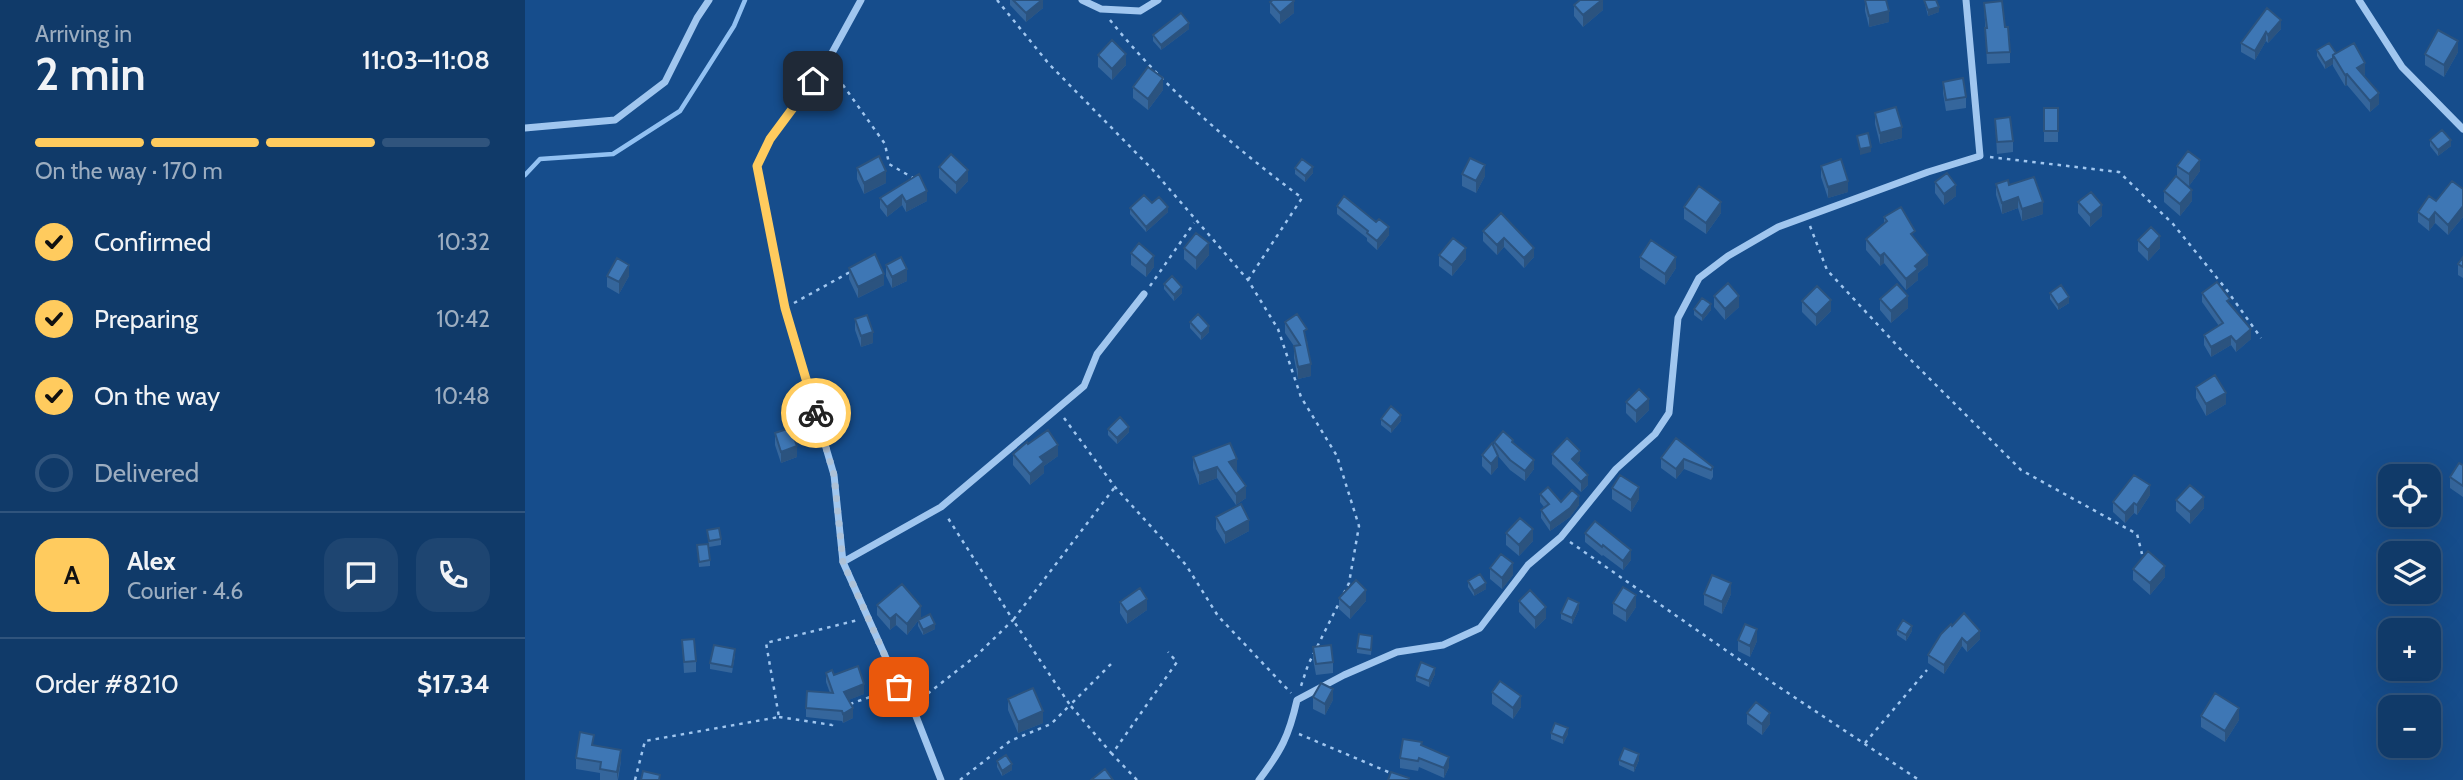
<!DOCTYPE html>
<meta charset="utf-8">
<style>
:root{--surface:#103a69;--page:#1e4571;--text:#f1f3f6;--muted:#9cadc0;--line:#30547d;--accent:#ffcb5e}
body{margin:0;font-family:Cabin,sans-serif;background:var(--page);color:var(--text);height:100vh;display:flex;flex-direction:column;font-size:26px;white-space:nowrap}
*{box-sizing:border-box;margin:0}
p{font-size:23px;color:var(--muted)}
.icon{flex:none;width:38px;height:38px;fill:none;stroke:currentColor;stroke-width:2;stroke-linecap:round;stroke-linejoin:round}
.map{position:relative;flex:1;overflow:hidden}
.panel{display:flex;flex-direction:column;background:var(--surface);width:525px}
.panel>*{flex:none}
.buttons{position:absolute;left:1853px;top:464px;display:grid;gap:14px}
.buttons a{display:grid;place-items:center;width:63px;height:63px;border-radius:14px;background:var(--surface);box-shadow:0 7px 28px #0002,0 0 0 2px var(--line);font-size:35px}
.pin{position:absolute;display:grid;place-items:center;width:60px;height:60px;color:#fff;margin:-30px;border-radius:14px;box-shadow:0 4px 10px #0006}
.courier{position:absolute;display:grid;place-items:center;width:70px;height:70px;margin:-35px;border:5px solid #ffcb5e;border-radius:50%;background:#fff;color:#222;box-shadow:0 2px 9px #0007}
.head em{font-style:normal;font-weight:600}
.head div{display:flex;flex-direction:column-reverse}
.head{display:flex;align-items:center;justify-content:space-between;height:119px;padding:0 35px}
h1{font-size:46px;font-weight:600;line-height:52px}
.bar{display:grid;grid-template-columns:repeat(4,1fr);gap:10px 7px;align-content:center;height:84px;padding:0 35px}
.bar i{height:9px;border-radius:5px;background:var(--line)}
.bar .current{background:var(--accent)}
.bar p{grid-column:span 4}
.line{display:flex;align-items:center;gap:18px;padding:0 35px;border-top:2px solid var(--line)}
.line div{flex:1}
.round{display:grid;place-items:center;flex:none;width:74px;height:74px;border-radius:21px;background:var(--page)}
ol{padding:0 35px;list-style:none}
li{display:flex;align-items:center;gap:21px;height:77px}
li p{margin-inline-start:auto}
li .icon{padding:7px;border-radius:50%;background:var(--accent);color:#111;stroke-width:4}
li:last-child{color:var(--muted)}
li i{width:38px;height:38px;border:4px solid var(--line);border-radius:50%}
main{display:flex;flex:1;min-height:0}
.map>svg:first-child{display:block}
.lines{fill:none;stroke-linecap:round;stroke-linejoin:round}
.stream{stroke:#92c1f2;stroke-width:4.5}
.path{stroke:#a0c6ef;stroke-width:2.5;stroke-dasharray:3.5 5;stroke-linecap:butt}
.minor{stroke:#a0c6ef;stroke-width:7}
.wall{fill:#35669c}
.shaded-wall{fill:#2b537f}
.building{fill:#3e77b5;stroke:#2b537f;stroke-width:2}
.done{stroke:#adc1d7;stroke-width:7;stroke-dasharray:0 12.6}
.route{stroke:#ffcb5e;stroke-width:9}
</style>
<main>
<section class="panel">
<div class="head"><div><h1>2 min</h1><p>Arriving in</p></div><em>11:03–11:08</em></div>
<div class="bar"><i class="current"></i><i class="current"></i><i class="current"></i><i></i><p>On the way · 170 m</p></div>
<ol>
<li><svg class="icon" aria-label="check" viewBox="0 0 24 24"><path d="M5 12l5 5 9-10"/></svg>Confirmed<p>10:32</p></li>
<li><svg class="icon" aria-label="check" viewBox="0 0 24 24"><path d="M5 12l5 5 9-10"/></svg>Preparing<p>10:42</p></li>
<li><svg class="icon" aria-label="check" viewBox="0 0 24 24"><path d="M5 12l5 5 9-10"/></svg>On the way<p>10:48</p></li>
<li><i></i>Delivered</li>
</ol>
<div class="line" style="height:126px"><b class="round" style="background:var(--accent);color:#111">A</b><div><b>Alex</b><p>Courier · 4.6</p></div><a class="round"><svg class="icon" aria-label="chat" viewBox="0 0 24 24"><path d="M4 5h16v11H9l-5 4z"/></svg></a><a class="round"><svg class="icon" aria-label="phone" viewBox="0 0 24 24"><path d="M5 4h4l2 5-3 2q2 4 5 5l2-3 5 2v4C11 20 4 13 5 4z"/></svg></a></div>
<div class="line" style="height:91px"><div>Order #8210</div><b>$17.34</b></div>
</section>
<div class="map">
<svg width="1938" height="780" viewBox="0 0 1938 780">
<rect width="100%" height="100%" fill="#164d8c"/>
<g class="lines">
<path class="stream" d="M0,175L15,159L88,154L155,111L209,26L220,0"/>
<path class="path" d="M472,0L524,64L627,169L723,280L753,329L776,397L812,456L834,526L824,583L783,665L776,686
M585,20C639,88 708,146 777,198L723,280
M308,71L360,144L364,164L390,179
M1465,157L1594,172L1648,224L1701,289L1736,338
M1285,226L1302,270L1378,352L1496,470L1612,534L1617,554
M625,286L669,223
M269,303L325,272
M539,418L590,487L661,565L693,616L766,693
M1045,542L1248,683L1394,780
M396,699L452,655L488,620L421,515
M325,704L365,690
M254,717L307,725L309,719
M774,734L868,774
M1340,743L1402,670
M587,754L545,705L588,662
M110,780L120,741L254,717L241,643L333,620
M435,780L485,741L526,724L545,705L488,620L590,487
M612,780L587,754L652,662L643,652"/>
<path class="minor" d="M336,0L302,62L245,139L232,166L260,308L309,475L318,562L374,687L387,706L416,780
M557,0L576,9L615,11L633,0
M1834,0L1877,67L1938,129
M0,128L90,120L140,82L172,18L184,0
M318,562L416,507L559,386L572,354L619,294
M734,780C756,751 764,736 772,700L819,675L872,652L918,645L955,628L1003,565L1036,537L1091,469L1130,434L1144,413L1153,318L1174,278L1203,256L1253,227L1403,172L1455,156L1441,0"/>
</g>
<path class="wall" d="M485,0H518V8L501,22L485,5Z
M1078,0V10L1058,27L1049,16V5Z
M1340,0L1364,22L1344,27L1340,11Z
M1399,0H1411L1414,12L1403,16Z
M745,2L769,13L755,24L745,13Z
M1459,3L1480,27L1485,52V63L1462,64Z
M1742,8L1756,29L1743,43L1741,41L1730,60L1716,52V43Z
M664,29L636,50L628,41V35Z
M1792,50L1811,53L1840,74L1839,75L1854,104L1845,112L1822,85L1820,86L1808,66V64L1800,69L1792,56Z
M1933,52L1919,77L1900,65V54Z
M573,55L601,65L587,80L573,67Z
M1418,82L1441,97V108L1421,111L1418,93Z
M608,87L638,90L623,110L608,98Z
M1519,108H1533V142H1519Z
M1350,113L1377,138L1355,144L1350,124Z
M1470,119L1488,141V152L1472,154Z
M1905,140L1926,146L1913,156L1905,146Z
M1296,166L1323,192L1303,198L1296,177Z
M1652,166L1675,171L1664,186L1652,177Z
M414,167L443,181L431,194L414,178Z
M332,168L361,183L339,194L332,179Z
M770,168L788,173L780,182L770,174Z
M394,174L402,201L381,212L377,205L362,217L355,208V198Z
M937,174L960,176L951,193L937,186Z
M1410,182L1431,196L1419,205L1410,193Z
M1471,184L1484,185L1518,214L1497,221L1493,208L1477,214L1471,195Z
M1938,189V217L1923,235L1910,223L1904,231L1893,222V212Z
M1639,191L1667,201L1655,216L1639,202Z
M1553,202L1577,216L1565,227L1553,213Z
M627,203L643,212L621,232L605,214V208Z
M812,206L864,235L852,250L842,241V238L812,214Z
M1159,207L1196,213L1181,234L1159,219Z
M976,213L1009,257L999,268L979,247L972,255L958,241V231Z
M1359,217L1390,239L1403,265L1393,273V280L1381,290L1359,263L1355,266L1341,250V239L1359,223Z
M1613,240L1635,248L1623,261L1613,251Z
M659,248L684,255L671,270L659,259Z
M606,253L629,267L621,277L606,265Z
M914,255L941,259L927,276L914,266Z
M1115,257L1151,268L1140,285L1115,268Z
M1938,257V278L1933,275V264Z
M361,265L382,281L367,288L361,276Z
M324,268L359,285L333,298L324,279Z
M82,276H104L94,294L82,287Z
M639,284L657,293L649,301L639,289Z
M1525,293L1544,303L1533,310L1525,299Z
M1677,293L1705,304L1726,339L1711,352L1706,345L1686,357L1679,345V335L1694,326L1677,302Z
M1189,296L1214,307L1200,320L1189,307Z
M1355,299L1383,308L1366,323L1355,310Z
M1277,301L1306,311L1291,326L1277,312Z
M1169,309L1186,310L1177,321L1169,315Z
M330,319L348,343L336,347L330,330Z
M665,322L684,332L676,340L665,328Z
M760,322L782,340L786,376L773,379L769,358V346L760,333Z
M1671,387L1701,404L1681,416L1671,398Z
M1101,402L1124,410L1111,423L1101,413Z
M856,419L876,421L866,433L856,425Z
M583,429L604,432L592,444L583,435Z
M250,433L272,457L256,463L250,445Z
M1151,438L1188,467V477L1186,480L1159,469L1151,479L1136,468V458Z
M969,442L988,443L1009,469L1000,481L985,470L973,456V467L966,475L957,466V455L969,446Z
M503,444L533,456L519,466V473L505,485L488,465V454Z
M1027,454L1055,460L1052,464L1063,485L1056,492L1027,464Z
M668,457L712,471H710L721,498L711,505L692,478L674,485L668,468Z
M1938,465V497L1925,488V477Z
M1087,488L1114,499L1106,512L1087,499Z
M1015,494L1036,502L1054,505L1045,517L1025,531L1016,518V510L1019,507L1015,502Z
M1625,495L1612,515L1609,513L1600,523L1588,512V502Z
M1651,500L1679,508L1665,524L1651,511Z
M691,517L724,531L700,544L691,529Z
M182,530L196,539V545L184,547Z
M981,533L1008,541L994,556L981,545Z
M1060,533L1106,560L1098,570L1078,555L1077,556L1060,542Z
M172,545L185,560V566L174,567Z
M965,568L988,575L977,589L965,579Z
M1608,569L1640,577L1625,595L1608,580Z
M943,581L961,589L949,596L943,587Z
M1179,594H1206L1197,614L1179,605Z
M814,598L841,601L825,619L814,609Z
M994,601L1021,618L1010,629L994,612Z
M595,602L622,610L602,624L595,613Z
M1088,603L1111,607L1101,622L1088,614Z
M352,605L396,617L394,619L410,629L398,635L393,626V621L382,635L371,625L365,630L352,615Z
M1054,609L1047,624L1036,619V613Z
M1427,626L1455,639L1442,652L1437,646L1419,674L1403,663V655Z
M1372,630L1387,631L1381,641L1372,635Z
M157,640L171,661V672L159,673Z
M1213,640L1232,641L1225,657L1213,651Z
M847,642L846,655L832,653V648Z
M788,647L808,662V673L791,675L788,659Z
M210,655L207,673L185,669V663Z
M381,671L403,683L389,693L381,682Z
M301,673L309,675L339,694L323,700L328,718L318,723L317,721L281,717V708L305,693L301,682Z
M910,674L904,687L891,681V676Z
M967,692L996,707L988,719L967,704Z
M788,697L808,700L800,715L788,709Z
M483,699L518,723L493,733L483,710Z
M1222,713L1245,724L1237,735L1222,724Z
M1676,716L1714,720L1700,742L1676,727Z
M1026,733L1043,734L1038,744L1026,739Z
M69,746L96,761L93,780H75V773L51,769V758Z
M897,746L924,767L919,778L894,767L893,771L875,768V758Z
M1094,760H1114L1109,772L1094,765Z
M472,761L487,770L477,776L472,767Z"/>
<path class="shaded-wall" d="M518,0V8L501,22V13Z
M1077,0H1078V10L1058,27V15Z
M769,1V13L755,24V13Z
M1414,7V12L1403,16V10Z
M1364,11V22L1344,27V16Z
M1756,20V29L1743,43V35Z
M664,23V29L636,50V45Z
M1741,32V41L1730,60V51Z
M1933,41V52L1919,77V65Z
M601,54V65L587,80V69Z
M1808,58V64L1800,69V63Z
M1840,63V74L1832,79V68Z
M1822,74V85L1820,86V75Z
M638,78V90L623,110V99Z
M1854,93V104L1845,112V101Z
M1377,127V138L1355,144V133Z
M1926,140V146L1913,156V150Z
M1346,147V152L1335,155V149Z
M1675,160V171L1664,186V174Z
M960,165V176L951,193V181Z
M788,167V173L780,182V176Z
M443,170V181L431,194V183Z
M361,171V183L339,194V183Z
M1323,181V192L1303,198V187Z
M1431,185V196L1419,205V194Z
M1667,190V201L1655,216V204Z
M402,191V201L381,212V202Z
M377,195V205L362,217V207Z
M1493,197V208L1477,214V203Z
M1196,202V213L1181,234V223Z
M1518,202V214L1497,221V209Z
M1577,205V216L1565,227V215Z
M1938,206V217L1923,235V225Z
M643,207V212L621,232V227Z
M1910,212V223L1904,231V220Z
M864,227V235L852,250V241Z
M1635,236V248L1623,261V250Z
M979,238V247L972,255V245Z
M684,243V255L671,270V258Z
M941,248V259L927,276V265Z
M1009,248V257L999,268V258Z
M1359,253V263L1355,266V256Z
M1403,255V265L1393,273V280L1381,290V279L1390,266Z
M629,256V267L621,277V266Z
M1151,257V268L1140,285V274Z
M104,265V276L94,294V282Z
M382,269V281L367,288V277Z
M359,274V285L333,298V287Z
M657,287V293L649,301V295Z
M1214,296V307L1200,320V309Z
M1383,296V308L1366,323V311Z
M1544,297V303L1533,310V305Z
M1306,300V311L1291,326V315Z
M1186,304V310L1177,321V316Z
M684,326V332L676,340V334Z
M1726,329V339L1711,352V342Z
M348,332V343L336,347V336Z
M1706,336V345L1686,357V347Z
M786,364V376L773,379V367Z
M1701,393V404L1681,416V404Z
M1124,399V410L1111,423V411Z
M876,415V421L866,433V427Z
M604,427V432L592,444V438Z
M533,445V456L519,466V473L505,485V474L515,457Z
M272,446V457L256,463V452Z
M1055,451V460L1047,469V459Z
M973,456V467L966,475V464Z
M712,459V471L704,473V462Z
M1159,459V469L1151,479V469Z
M1009,460V469L1000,481V471Z
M692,467V478L674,485V473Z
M1063,475V485L1056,492V482Z
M1625,485V495L1612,515V505Z
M721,486V498L711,505V494Z
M1114,487V499L1106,512V500Z
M1054,496V505L1045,517L1025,531V523Z
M1679,497V508L1665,524V512Z
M1609,503V513L1600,523V513Z
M724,520V531L700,544V533Z
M1008,529V541L994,556V545Z
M1106,550V560L1098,570V561Z
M988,563V575L977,589V578Z
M1640,566V577L1625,595V583Z
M961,583V589L949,596V591Z
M1206,583V594L1197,614V602Z
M841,590V601L825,619V608Z
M1111,595V607L1101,622V611Z
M622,599V610L602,624V612Z
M1054,603V609L1047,624V618Z
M396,606V617L382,635V624Z
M1021,607V618L1010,629V618Z
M371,614V625L365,630V619Z
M410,624V629L398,635V630Z
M1387,626V631L1381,641V635Z
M1232,629V641L1225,657V646Z
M1455,631V639L1442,652V643Z
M1437,638V646L1419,674V665Z
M910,668V674L904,687V681Z
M403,672V683L389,693V682Z
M339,684V694L319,702V692Z
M808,689V700L800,715V704Z
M996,696V707L988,719V708Z
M328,708V718L318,723V714Z
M1714,708V720L1700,742V731Z
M518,711V723L493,733V722Z
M1245,713V724L1237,735V724Z
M1043,728V734L1038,744V738Z
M96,750V761L92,780V772Z
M1114,754V760L1109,772V766Z
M924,757V767L919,778V768Z
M487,764V770L477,776V771Z"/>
<path class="building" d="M488,0H517L501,13Z
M748,0H768L769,1L755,13L745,2Z
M1055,0H1077L1058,15L1049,5Z
M1340,0H1361L1364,11L1344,16Z
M1399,0H1411L1414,7L1403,10Z
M1477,1L1480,27H1483L1485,52L1462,53L1460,28H1462L1459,3Z
M1742,8L1756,20L1743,35L1741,32L1730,51L1716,43Z
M656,13L664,23L636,45L628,35Z
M1913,30L1933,41L1919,65L1900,54Z
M587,40L601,54L587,69L573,55Z
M1804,43L1811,53L1808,55V58L1800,63L1792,50Z
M1829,43L1840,63L1832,68L1854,93L1845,101L1822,74L1820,75L1808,55Z
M623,67L638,78L623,99L608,87Z
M1438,78L1441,97L1421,100L1418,82Z
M1371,107L1377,127L1355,133L1350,113Z
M1519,108H1533V131H1519Z
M1485,117L1488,141L1472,142L1470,119Z
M1917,130L1926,140L1913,150L1905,140Z
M1343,133L1346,147L1335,149L1332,136Z
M1663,151L1675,160L1664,174L1652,166Z
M426,154L443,170L431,183L414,167Z
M354,156L361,171L339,183L332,168Z
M945,158L960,165L951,181L937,174Z
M777,159L788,167L780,176L770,168Z
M1316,159L1323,181L1303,187L1296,166Z
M1422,173L1431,185L1419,194L1410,182Z
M394,174L402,191L381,202L377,195L362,207L355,198Z
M1651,176L1667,190L1655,204L1639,191Z
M1509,177L1518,202L1497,209L1493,197L1477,203L1471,184L1483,180L1484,185Z
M1927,181L1938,189V206L1923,225L1910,212L1904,220L1893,212L1904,196L1911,201Z
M1174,186L1196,202L1181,223L1159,207Z
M1566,192L1577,205L1565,215L1553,202Z
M619,195L627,203L634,197L643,207L621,227L605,208Z
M819,196L851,222L854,219L864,227L852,241L842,233L843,231L812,206Z
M1376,207L1390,231L1386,234L1403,255L1390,266L1393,269L1381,279L1359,253L1355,256L1341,239L1362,221L1359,217Z
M976,213L1009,248L999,258L979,238L972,245L958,231Z
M1626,227L1635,236L1623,250L1613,240Z
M671,233L684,243L671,258L659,248Z
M928,238L941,248L927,265L914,255Z
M1126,240L1151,257L1140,274L1115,257Z
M614,243L629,256L621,266L606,253Z
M350,254L359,274L333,287L324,268Z
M376,257L382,269L367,277L361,265Z
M1938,257V267L1933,264Z
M92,258L104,265L94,282L82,276Z
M647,276L657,287L649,295L639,284Z
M1692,282L1705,299L1702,301L1726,329L1711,342L1706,336L1686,347L1679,335L1698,323L1677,293Z
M1203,283L1214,296L1200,309L1189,296Z
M1372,284L1383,296L1366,311L1355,299Z
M1536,285L1544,297L1533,305L1525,293Z
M1292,286L1306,300L1291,315L1277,301Z
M1177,298L1186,304L1177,316L1169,309Z
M673,314L684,326L676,334L665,322Z
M772,314L782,329L779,331L786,364L773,367L769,346L775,345L760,322Z
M342,315L348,332L336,336L330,319Z
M1690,375L1701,393L1681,404L1671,387Z
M1114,389L1124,399L1111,411L1101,402Z
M866,406L876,415L866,427L856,419Z
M595,417L604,427L592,438L583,429Z
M265,428L272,446L256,452L250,433Z
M523,430L533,445L515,457L519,462L505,474L488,454L502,442L503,444Z
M978,431L988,440L987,442L1009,460L1000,471L985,460L969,442Z
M1042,438L1055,451L1047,459L1063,475L1056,482L1027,454Z
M1151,438L1188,467L1186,470L1159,459L1151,469L1136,458Z
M705,443L712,459L704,462L721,486L711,494L692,467L674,473L668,457Z
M967,443L973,456L966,464L957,455Z
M1934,463L1938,465V486L1925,477Z
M1095,475L1114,487L1106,500L1087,488Z
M1609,475L1625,485L1612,505L1609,503L1600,513L1588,502Z
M1665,485L1679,497L1665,512L1651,500Z
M1023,487L1036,502L1047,490L1054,496L1045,508L1025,523L1016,510L1024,504L1015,494Z
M716,504L724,520L700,533L691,517Z
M995,518L1008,529L994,545L981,533Z
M1070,521L1106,550L1098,561L1078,545L1077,547L1060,533Z
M194,528L196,539L184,541L182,530Z
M183,544L185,560L174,562L172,545Z
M1623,551L1640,566L1625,583L1608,569Z
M976,554L988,563L977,578L965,568Z
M955,574L961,583L949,591L943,581Z
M1187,575L1206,583L1197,602L1179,594Z
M831,580L841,590L825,608L814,598Z
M377,584L396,606L382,624L371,614L365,619L352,605Z
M1098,587L1111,595L1101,611L1088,603Z
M615,588L622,599L602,612L595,602Z
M1005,590L1021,607L1010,618L994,601Z
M1043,598L1054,603L1047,618L1036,613Z
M1439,613L1455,631L1442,643L1437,638L1419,665L1403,655L1416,634L1426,624L1427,626Z
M405,614L410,624L398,630L393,620Z
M1378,620L1387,626L1381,635L1372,630Z
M1220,624L1232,629L1225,646L1213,640Z
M834,634L847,636L846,650L832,648Z
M169,639L171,661L159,662L157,640Z
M189,645L210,649L207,667L185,663Z
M806,645L808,662L791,664L788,647Z
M395,660L403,672L389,682L381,671Z
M896,662L910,668L904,681L891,676Z
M333,666L339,684L319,692L328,708L318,714L317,711L281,708L282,691L308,693L301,673L307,670L309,675Z
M975,681L996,696L988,708L967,692Z
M796,683L808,689L800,704L788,697Z
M508,688L518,711L493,722L483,699Z
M1690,693L1714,708L1700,731L1676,716Z
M1231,702L1245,713L1237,724L1222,713Z
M1030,723L1043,728L1038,738L1026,733Z
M55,732L69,735L67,745L96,750L92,772L75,769L76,762L51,758Z
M878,739L897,742L896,745L924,757L919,768L894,758L893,761L875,758Z
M1099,748L1114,754L1109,766L1094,760Z
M481,755L487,764L477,771L472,761Z
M580,769L588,780H566Z
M118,771L135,775L134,780H116Z
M866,772L884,778L883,780H863Z"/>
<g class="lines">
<path class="done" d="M291,413L309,475L318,562L374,687"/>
<path class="route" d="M288,81L245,139L232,166L260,308L291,413"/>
</g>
</svg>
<div class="buttons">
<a><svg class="icon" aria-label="locate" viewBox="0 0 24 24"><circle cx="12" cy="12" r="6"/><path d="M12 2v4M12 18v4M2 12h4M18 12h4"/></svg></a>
<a><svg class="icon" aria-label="layers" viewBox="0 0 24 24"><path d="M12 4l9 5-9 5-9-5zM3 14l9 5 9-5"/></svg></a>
<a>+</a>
<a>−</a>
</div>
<div class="pin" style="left:374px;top:687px;background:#ea580c"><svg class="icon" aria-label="bag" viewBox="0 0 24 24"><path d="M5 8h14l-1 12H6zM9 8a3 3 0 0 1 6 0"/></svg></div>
<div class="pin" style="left:288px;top:81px;background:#1f2937"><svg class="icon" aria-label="home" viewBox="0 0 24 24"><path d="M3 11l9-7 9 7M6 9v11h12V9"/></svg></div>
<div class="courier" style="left:291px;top:413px"><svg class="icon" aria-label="bike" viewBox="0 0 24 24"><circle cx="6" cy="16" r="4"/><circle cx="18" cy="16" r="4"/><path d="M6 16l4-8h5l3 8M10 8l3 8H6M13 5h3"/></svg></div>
</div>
</main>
